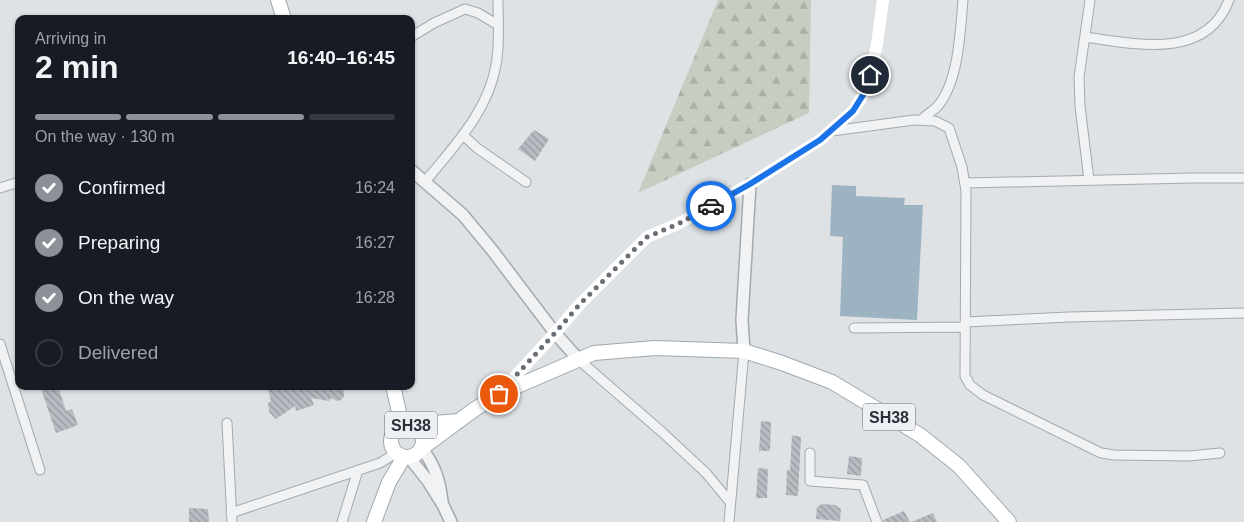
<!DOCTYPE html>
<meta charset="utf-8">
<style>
:root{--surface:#171b24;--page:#20242c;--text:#f1f3f6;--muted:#9ea1a6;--line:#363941;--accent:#8c9099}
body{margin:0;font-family:Arial,sans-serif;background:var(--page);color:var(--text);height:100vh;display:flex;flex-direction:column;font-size:19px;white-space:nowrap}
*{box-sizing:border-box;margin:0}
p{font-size:16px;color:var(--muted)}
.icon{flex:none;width:28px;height:28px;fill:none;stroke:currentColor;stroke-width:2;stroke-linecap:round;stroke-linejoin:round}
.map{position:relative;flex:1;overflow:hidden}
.side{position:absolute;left:15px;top:15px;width:400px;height:375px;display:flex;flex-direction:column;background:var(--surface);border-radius:10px;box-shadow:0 1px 4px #0004}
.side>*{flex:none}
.pin{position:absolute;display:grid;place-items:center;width:42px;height:42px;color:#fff;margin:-21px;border:2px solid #fff;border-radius:50%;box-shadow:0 1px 5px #0007}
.courier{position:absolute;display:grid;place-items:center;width:50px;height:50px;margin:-25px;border:4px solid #1a73e8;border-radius:50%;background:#fff;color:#222;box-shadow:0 1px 6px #0007}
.headline em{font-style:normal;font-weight:700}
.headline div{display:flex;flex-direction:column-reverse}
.headline{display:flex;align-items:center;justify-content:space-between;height:85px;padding:0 20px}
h1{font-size:32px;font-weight:700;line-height:38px}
.bar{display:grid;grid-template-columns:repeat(4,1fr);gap:8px 5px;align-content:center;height:60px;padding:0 20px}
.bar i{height:6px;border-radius:4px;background:var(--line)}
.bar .current{background:var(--accent)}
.bar p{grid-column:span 4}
ol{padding:0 20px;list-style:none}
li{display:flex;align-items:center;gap:15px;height:55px}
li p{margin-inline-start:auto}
li .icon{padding:5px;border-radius:50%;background:var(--accent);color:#fff;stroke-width:4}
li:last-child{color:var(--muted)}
li i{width:28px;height:28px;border:2px solid var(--line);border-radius:50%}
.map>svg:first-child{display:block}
.forest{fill:url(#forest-firs)}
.water{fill:#9db3c2}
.building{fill:url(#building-back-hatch)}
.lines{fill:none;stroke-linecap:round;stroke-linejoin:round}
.minor-casing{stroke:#a4a9ae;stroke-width:11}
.tertiary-casing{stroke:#a4a9ae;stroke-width:14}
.primary-casing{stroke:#9ea8b0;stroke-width:16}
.minor{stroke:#f0f2f4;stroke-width:9}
.tertiary{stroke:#f0f2f4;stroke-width:11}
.secondary{stroke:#fff;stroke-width:12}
.primary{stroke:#fff;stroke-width:14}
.done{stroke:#686f76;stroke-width:5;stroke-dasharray:0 9}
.route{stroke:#1a73e8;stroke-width:6}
.labels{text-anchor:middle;stroke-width:5;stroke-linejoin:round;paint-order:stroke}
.shield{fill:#edf0f3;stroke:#646a72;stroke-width:1}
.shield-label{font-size:16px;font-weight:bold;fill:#29313a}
</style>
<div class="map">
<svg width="1244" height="522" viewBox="0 0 1244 522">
<defs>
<pattern id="forest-firs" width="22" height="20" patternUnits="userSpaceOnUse" patternTransform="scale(1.25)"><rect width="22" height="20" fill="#c5cec0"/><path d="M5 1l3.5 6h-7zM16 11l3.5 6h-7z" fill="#a9b1a6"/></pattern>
<pattern id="building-back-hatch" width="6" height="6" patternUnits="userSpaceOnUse" patternTransform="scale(1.25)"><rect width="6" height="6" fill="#b6bcc1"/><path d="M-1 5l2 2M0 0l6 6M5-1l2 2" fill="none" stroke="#94999e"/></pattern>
</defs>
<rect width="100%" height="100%" fill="#dee2e5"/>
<path class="forest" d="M718,0H811L809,113L638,193Z"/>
<path class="water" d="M832,185L856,186V196L905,198L904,205H923L917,320L840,316L843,237L830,236Z"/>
<path class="building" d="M534,130L549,139L535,161L518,149Z
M40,386H58L66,411L72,409L78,425L56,433Z
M267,386H315L316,389L329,390L333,386H339L341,387L344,391V396L341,400L337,401L331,398L329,401L311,398L314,405L296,411L295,406L276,419L269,412L268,403L271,401Z
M761,421L771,422L770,451H759Z
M792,435L801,437L798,496L786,495L787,470H790Z
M849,456L862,458L861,476L847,474Z
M758,468L768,469L767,498H756Z
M822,504L835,505L841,509L840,521L816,519L817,507Z
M189,508L208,509L209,522H189Z
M904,511L910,522H883V520Z
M933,513L937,522H911Z"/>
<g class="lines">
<defs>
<path id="minor" d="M411,37L434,23L465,9L478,13L498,25
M1085,37C1135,44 1206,61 1229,0
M921,120C925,116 931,112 936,108C959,84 960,32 963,0
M832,131L914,120L935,121L949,128L962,167L966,191L965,376L970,385L983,395L1101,453L1114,455L1189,456L1220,453
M463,135L477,148L526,182
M1089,180L1080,106L1079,77L1090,0
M425,182C453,147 488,112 496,65C500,44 498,22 498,0
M965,183L1192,178H1244
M0,188L19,182
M965,322L1069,317L1244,313
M854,328L965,327
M0,344L40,470
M579,360L662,432L706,473L730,502
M227,423L232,522
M810,453V481L863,485L877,522
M231,513L380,463L396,453
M342,522L358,470
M729,522L744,351"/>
<path id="tertiary" d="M411,170L463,215L492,250L555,333L579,360
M744,351L742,320L750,184
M422,448C435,467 439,478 442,501
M409,457L428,481L443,505L451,522"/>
<path id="primary" d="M278,0L284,19
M393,386L402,425
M391 441a16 16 0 1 1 32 0a16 16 0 1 1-32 0Z
M416,427L433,423L459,421
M422,448L475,409L499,394L594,353L655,348L744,351L782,363L832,382L920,435L959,466L1009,522
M374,522L389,482L404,457"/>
</defs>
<use href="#minor" class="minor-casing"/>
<use href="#tertiary" class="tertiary-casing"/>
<use href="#primary" class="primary-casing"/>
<use href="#minor" class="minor"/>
<use href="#tertiary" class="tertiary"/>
<path class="secondary" d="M499,394L555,333L580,304L647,237L678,224L750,184L820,140L853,111L863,95L870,75L877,44L883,0"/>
<use href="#primary" class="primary"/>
</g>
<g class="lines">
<path class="done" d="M499,394L555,333L580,304L647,237L678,224L711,206"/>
<path class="route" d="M711,206L750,184L820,140L853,111L863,95L870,75"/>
</g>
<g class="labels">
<g class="shield">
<rect x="863" y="403.5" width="52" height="27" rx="4"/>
<rect x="385" y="411.5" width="52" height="27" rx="4"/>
</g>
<g class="shield-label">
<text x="889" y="423">SH38</text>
<text x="411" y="431">SH38</text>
</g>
</g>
</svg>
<div class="pin" style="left:499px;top:394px;background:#ea580c"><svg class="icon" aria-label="bag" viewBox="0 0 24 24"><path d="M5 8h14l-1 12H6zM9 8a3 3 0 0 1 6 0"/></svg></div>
<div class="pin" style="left:870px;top:75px;background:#1f2937"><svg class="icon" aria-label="home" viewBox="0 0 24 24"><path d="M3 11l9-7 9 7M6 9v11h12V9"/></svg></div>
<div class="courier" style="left:711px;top:206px"><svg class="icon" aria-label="car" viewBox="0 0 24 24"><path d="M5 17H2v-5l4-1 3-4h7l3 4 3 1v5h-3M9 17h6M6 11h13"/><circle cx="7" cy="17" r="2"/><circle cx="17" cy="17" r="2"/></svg></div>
<section class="side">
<div class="headline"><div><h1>2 min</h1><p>Arriving in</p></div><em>16:40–16:45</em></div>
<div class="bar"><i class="current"></i><i class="current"></i><i class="current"></i><i></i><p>On the way · 130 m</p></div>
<ol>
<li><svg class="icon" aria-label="check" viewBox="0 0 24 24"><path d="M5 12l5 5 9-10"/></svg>Confirmed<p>16:24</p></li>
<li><svg class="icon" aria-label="check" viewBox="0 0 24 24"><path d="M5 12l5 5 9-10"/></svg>Preparing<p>16:27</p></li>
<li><svg class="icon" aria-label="check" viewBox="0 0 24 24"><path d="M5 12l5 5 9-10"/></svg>On the way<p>16:28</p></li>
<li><i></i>Delivered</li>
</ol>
</section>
</div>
